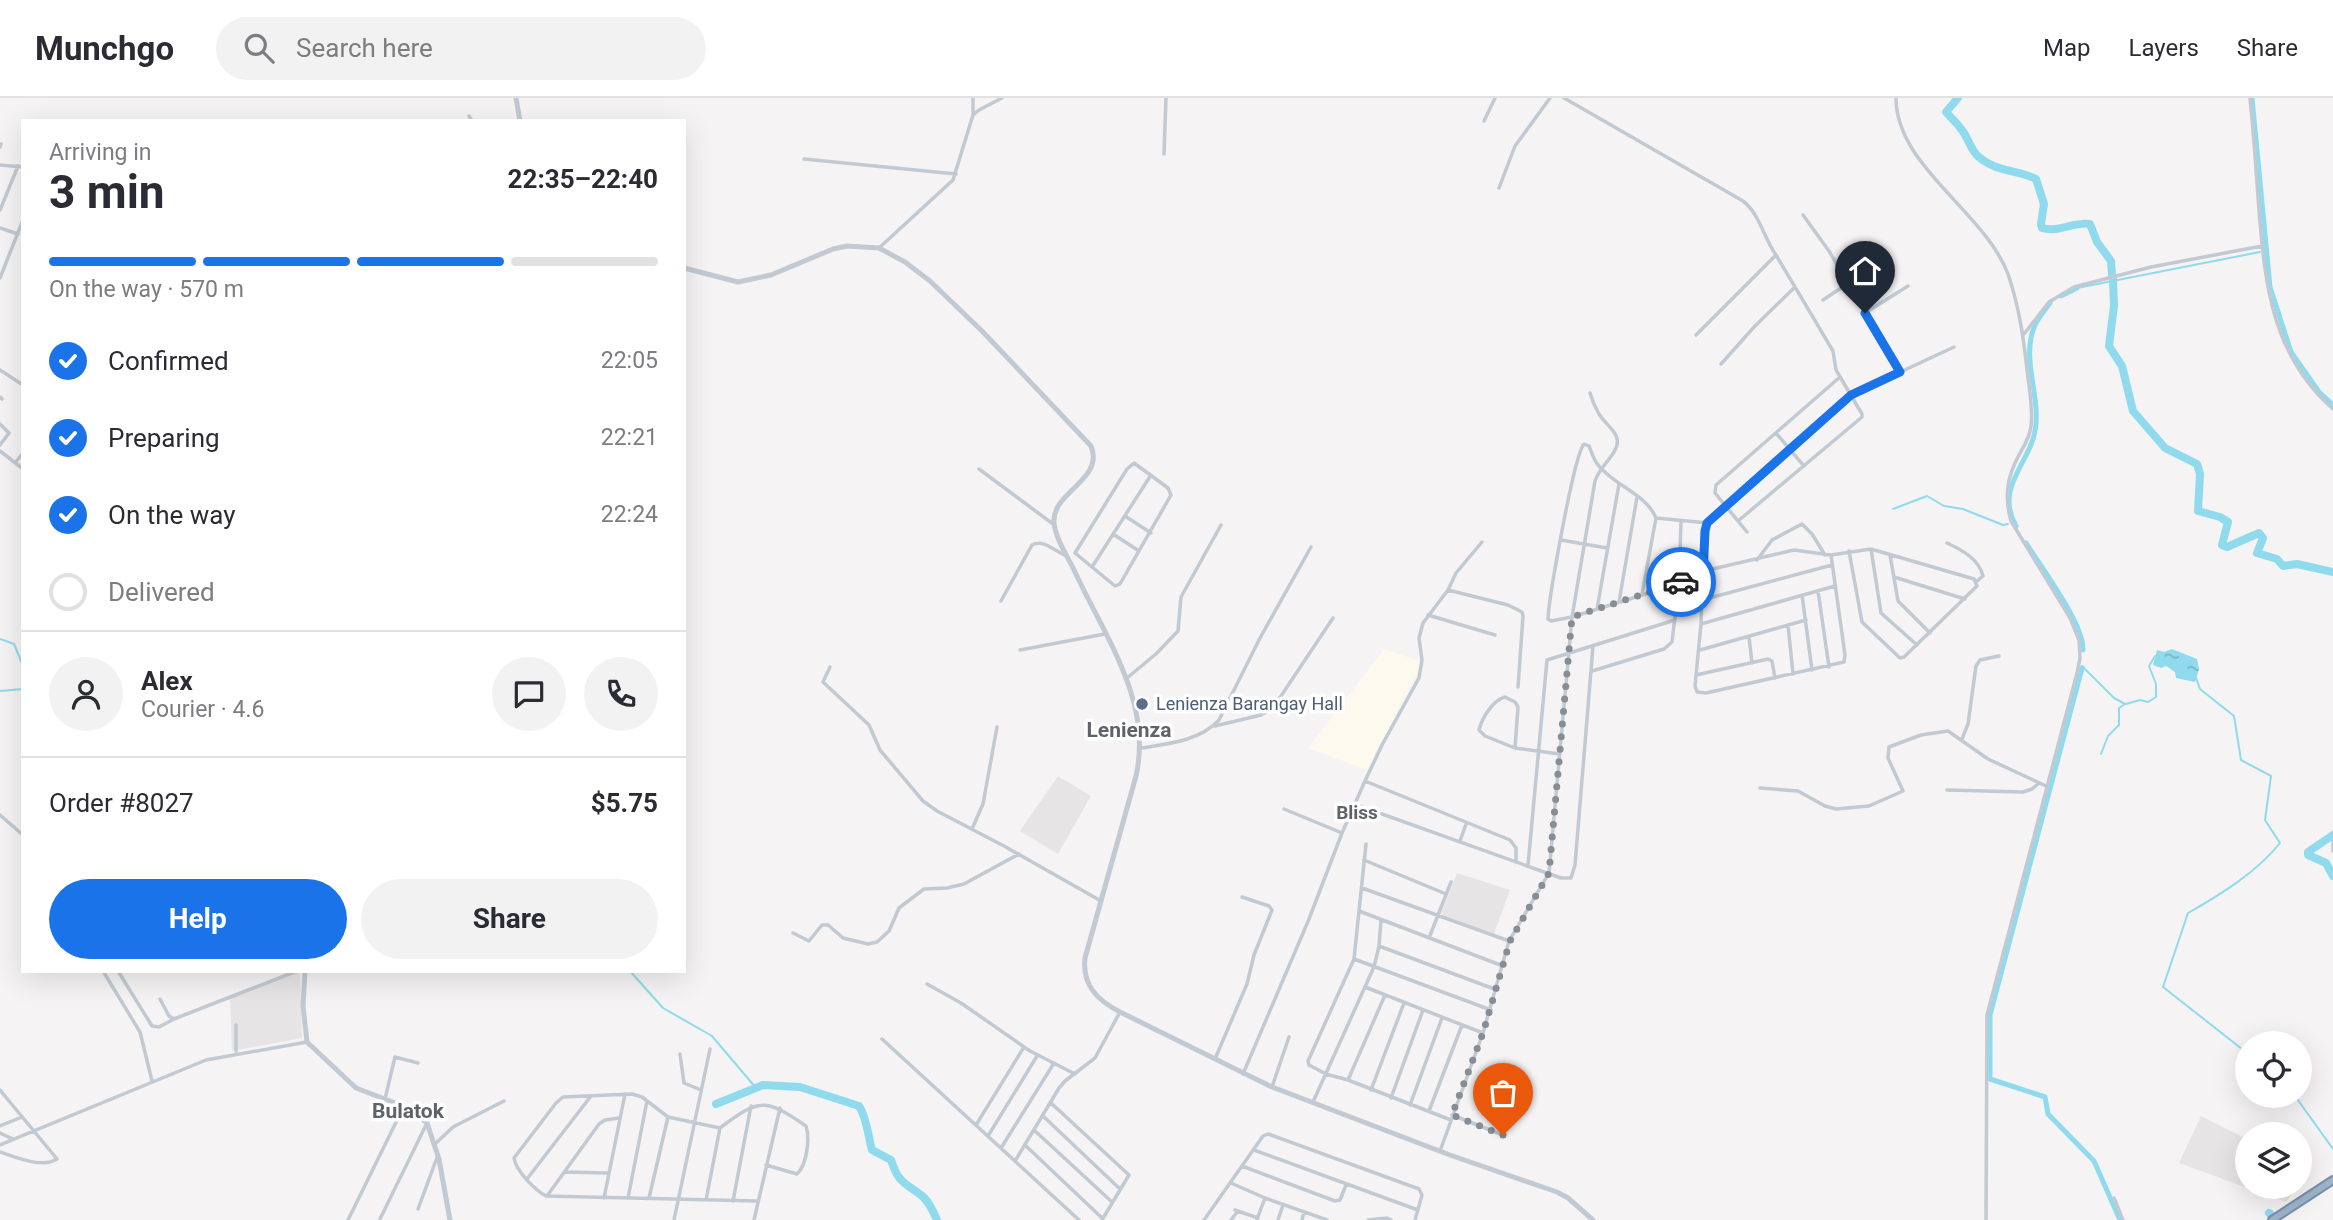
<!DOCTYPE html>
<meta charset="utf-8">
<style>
:root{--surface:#fff;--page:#f2f2f3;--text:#2b2b33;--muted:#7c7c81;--line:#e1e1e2;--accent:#1a73e8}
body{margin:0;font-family:Roboto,sans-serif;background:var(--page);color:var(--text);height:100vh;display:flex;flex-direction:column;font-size:26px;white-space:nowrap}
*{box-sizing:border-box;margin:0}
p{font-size:23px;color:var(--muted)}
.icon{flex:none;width:38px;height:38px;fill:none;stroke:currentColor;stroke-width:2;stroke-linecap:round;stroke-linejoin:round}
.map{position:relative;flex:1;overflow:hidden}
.panel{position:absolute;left:21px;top:21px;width:665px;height:854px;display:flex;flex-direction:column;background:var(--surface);border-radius:0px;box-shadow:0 7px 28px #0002}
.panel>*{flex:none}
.tools{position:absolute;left:2235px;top:933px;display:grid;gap:14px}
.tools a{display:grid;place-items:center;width:77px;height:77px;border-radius:50%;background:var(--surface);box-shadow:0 7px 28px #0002;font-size:35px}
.pin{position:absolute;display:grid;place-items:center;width:60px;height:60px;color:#fff;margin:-72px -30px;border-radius:50% 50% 50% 0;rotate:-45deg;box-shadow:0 0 7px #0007}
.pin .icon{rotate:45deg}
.courier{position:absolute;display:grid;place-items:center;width:70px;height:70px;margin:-35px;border:5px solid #1a73e8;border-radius:50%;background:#fff;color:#222;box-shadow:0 2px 9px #0007}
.head em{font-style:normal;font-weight:700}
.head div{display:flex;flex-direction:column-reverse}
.head{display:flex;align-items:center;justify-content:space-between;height:119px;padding:0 28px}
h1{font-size:46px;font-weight:700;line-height:52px}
.bar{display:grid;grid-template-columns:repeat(4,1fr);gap:10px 7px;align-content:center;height:84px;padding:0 28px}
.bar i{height:9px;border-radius:5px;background:var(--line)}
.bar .on{background:var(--accent)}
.bar p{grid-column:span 4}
.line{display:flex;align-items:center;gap:18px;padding:0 28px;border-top:2px solid var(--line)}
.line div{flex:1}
.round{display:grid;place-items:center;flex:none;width:74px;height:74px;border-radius:37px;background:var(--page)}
ol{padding:0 28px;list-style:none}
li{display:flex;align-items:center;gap:21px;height:77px}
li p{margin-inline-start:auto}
li .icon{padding:7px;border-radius:50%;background:var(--accent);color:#fff;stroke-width:4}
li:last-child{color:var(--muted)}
li i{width:38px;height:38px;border:4px solid var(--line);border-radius:50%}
.action{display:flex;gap:14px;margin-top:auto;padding:14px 28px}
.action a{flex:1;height:80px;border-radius:42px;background:var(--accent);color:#fff;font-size:28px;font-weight:700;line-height:80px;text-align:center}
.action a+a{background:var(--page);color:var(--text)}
header{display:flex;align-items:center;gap:42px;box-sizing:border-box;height:98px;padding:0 35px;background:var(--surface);border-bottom:2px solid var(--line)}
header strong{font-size:33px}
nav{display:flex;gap:38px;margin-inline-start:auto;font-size:24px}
.search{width:490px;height:63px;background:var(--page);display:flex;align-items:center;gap:18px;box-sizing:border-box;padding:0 24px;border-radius:38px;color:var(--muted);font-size:26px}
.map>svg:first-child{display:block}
.commercial{fill:#fdf9ef}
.education{fill:#e6e4e5}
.water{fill:url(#water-ripples)}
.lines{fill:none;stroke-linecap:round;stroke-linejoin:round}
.stream{stroke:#90daee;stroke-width:2}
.canal{stroke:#90daee;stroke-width:5}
.river{stroke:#90daee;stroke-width:8}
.trunk-casing{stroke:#7690ad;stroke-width:10}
.minor{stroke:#c1cad2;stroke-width:3.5}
.tertiary{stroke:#c1cad2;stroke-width:5}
.trunk{stroke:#9fb4c9;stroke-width:6}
.done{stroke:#868d94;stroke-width:7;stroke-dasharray:0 12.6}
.route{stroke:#1a73e8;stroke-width:9}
.service-dot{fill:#5c6f8a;stroke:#fff;stroke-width:2.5}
.labels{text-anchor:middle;stroke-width:7;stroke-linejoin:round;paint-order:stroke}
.service-label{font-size:18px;fill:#4e5e75;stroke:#fff;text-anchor:start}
.neighbourhood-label{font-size:19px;font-weight:bold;fill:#5f6368;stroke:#fff}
.quarter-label{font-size:21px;font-weight:bold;fill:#5f6368;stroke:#fff}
</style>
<header>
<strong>Munchgo</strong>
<div class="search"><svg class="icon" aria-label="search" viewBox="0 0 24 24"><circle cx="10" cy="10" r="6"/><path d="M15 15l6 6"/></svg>Search here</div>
<nav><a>Map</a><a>Layers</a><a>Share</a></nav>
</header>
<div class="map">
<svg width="2333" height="1122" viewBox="0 0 2333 1122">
<defs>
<pattern id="water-ripples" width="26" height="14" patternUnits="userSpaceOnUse" patternTransform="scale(1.75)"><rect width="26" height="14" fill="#90daee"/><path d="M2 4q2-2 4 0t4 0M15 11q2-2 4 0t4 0" fill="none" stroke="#78b4c4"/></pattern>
</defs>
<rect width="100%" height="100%" fill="#f5f3f3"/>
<path class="commercial" d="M1384,551L1419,563L1420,570L1367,672L1308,650Z"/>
<path class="education" d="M1058,678L1091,698L1058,756L1020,733Z
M1457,775L1510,792L1494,836L1441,816Z
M300,873L302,940L232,953L230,900Z
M2201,1018L2247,1041V1088L2297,1089L2286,1104L2179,1065Z"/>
<path class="water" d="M2172,551L2197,561L2199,571L2195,584L2176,580L2175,574L2166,568L2161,570L2153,567L2157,552L2164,554Z"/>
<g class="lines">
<path class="stream" d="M2077,190L2260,154
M1893,411L1927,398L1944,408L1963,411L2003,427L2008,426
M0,541L14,546L23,568
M2082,568L2114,600L2125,606L2119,610V627L2108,638L2101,656
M2196,580L2200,591L2234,618L2241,662L2271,678L2265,722L2280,745C2257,774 2220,797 2188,815L2163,889L2247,955
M0,593L23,591
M2126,606L2140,602L2148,604L2156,599V586L2149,568L2155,558
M630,873L663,910L712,938L756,990
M2295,998L2333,1051
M2269,1115L2272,1113"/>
<path class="canal" d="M2252,0L2270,189L2291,254L2319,294L2333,307
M2061,198L2077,190
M2016,428C1996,393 2024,370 2033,341C2045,304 2019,263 2035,227C2038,220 2045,212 2050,205
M2026,445C2041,469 2084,526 2083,552
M2082,570L1990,917V981L2045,999L2048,1016L2094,1063L2120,1122"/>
<path class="river" d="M1958,0L1946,14C1951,20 1957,25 1961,31C1969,40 1970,52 1979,59C1996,74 2019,72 2036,81L2044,106L2041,126L2042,130C2059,135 2074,123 2090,126L2097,144L2111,163L2112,177
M2113,181L2114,208L2109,248L2122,268L2133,313L2165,350L2197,366L2200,376L2198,413L2220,419L2228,424L2222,447L2227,449L2259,435L2263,440L2257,455L2277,461L2283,468L2297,466L2333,474
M2333,737L2308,754V757L2326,765L2333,778
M716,1006L763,987L800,989L859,1008C867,1020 868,1038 872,1052L891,1062C899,1086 904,1084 921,1097C929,1103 933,1113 937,1122
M2269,1115L2271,1117"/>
<defs>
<path id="trunk" d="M2272,1122L2333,1082"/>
</defs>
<use href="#trunk" class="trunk-casing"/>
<path class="minor" d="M973,0V17
M1564,0L1743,103C1759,115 1764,140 1776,157
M1896,0C1896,68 1984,113 2008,176C2020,211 2024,244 2028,280C2030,296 2033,312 2031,328C2030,339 2024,348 2019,357C2007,379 2004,398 2011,423L2070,520L2079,542L2080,560L2077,575L1987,917L1986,1122
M2250,0C2254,37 2256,74 2259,112C2265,187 2272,257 2333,311
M469,18L472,23
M1484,23L1495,0
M0,49L1,46
M1164,56L1166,0
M804,61L956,76
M0,67L23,69
M1499,90L1515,48L1550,0
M0,112L18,68
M1803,117L1829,153L1900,274
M0,130L18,136
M879,150L953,82L973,17L979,12L1002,0
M0,180L23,122
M1823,202L1880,164
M1865,215L1908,188
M2024,236L2049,204L2074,189L2151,169L2262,148
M1696,237L1776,157L1833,253L1836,272L1862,316V319L1738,423
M1721,266L1755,228L1795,189
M0,272L23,287
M1590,295C1592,302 1595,309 1599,316C1607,329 1625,337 1614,354C1608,364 1599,371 1595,383L1572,519L1551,523L1548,521C1549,499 1574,357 1584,346L1589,348C1592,355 1594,363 1599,368C1615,388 1646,396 1656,420L1642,496
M0,299L2,301
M0,326L9,335L0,347
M1776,335L1804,368
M0,353L23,371
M15,365L23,355
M1134,365L1168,390L1171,397L1120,486L1115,488L1075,455L1127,371Z
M979,371L1053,426
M1125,418L1151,435
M1656,420L1708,425
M1747,434L1715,395L1716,387L1840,279
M1113,436L1139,453
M1561,442L1607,450
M1482,444L1456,475L1448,492L1423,525L1419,540L1422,562L1419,580L1382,647L1365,683L1510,742L1516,750V763
M1947,445C1962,452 1979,461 1983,478L1977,483
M1871,451L1881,515L1917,547
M1849,453L1862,524L1900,560L1904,559L1977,488L1974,481L1871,451L1831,457L1845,557L1844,564L1706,595L1697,594L1695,588L1701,526L1704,442L1708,425L1851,297L1954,249
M1890,457L1898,503L1930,535
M1757,462L1772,442L1802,426L1812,436L1825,457
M1092,469L1151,377
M1704,473L1794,452L1831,457
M1894,479L1965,501
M1448,492L1508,507L1522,514L1523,518L1518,589
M1818,493L1829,569
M1802,497L1812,572
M1702,502L1832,467
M1001,503L1032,447C1044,441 1054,453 1065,457
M1619,504L1637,399
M1597,511L1619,386
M1428,517L1495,537
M1701,526L1835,488
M1788,527L1793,576
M1749,539L1752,565
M1020,552L1105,536
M1700,552L1806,522
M830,569L823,584L869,627L880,652L923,703L937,713L1004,748L1101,803
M1592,573L1664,551L1672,544L1679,485L1681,424
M1696,577L1768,561L1772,563L1775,580
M1127,580L1156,556L1178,533L1181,499L1221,427
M1505,599L1515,604L1518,609L1515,650L1485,638L1479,632C1482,620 1493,602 1505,599Z
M1215,628L1261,617L1273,610L1333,520
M1962,641L1968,626L1976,568L1980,562L1999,558
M1141,650C1167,646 1200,643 1219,622L1260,540L1311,449
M1515,650L1560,656
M1760,690L1798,693L1825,708L1836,711L1869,708L1903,693L1888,660L1889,649L1921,637L1948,633L1988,661L2046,688
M1947,692L2023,694L2032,691L2039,685
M1354,706L1561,780H1571L1575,767L1593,548
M0,717L23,737
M972,731L983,706L997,629
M1342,735L1365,683
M1460,743L1466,726
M2333,743V753
M1366,746L1359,813L1503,868
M1364,762L1446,796
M1528,767L1547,562L1675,522
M1362,790L1509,843
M1359,813L1354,861L1308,963L1309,967L1326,976L1348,982L1451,1022
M793,835L809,843L822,827H828L843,840L868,846L877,844L889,833L899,810L924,791L947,790L964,786L1019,756
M1429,840L1451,784
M1379,848L1497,892
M1354,861L1491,912
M103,873L140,934L152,983
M118,873L152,928L159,929L174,921
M927,886L961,905L1030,953L1075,976
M1365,889L1483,935
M160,901L169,918L174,921L297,873
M236,927V953
M882,941L1079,1122
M680,956L684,985L701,992
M1215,961L1247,886L1254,857L1272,812L1269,808L1242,799
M1243,976L1309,821L1342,735L1284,711
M1348,982L1385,897
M1272,989L1289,939
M0,992L57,1061C42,1071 16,1059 0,1054
M1371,992L1404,905
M1391,1000L1423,912
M385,1001L395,959L418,965
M1313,1004L1374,869L1379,848L1381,822
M1051,1005L1129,1077L1102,1122
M1410,1007L1442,920
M1429,1013L1462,927
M1452,1017L1503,1037
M1043,1018L1120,1091
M976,1027L1024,949
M0,1028L22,1019
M1034,1032L1112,1104
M0,1035L13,1041
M988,1038L1037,958
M435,1046L453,1029L504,1003
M0,1047L206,962L307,944
M1025,1047L1102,1120
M1001,1050L1054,965
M1254,1052L1418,1112
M1440,1053L1483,935L1509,843L1549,775L1572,519L1703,478
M1015,1063L1059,990L1065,983L1095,960L1120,914
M1242,1068L1335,1103L1340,1102L1346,1087
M565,1074L608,1075
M527,1081L591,998
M1231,1085L1265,1100L1327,1122
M547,1098L599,1026L605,1022L619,1020
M604,1100L625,996
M628,1100L647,1003
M649,1100L668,1019
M2114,1100L2123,1122
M706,1102L720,1030
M733,1103L751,1008
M757,1103L546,1098C535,1092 516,1073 514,1060L556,1005L563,999L632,996L642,999L668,1019L720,1030C760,1000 765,1000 806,1028C810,1040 807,1067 797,1076L766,1067
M418,1111L438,1057
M1235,1112L1258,1120
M380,1121L427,1025
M1257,1121L1265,1100
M348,1122L404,1008
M674,1122L710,951
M754,1122L780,1010
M1204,1122L1263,1038L1268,1036L1419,1091L1422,1097L1415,1122
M1231,1122L1238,1113
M1278,1122L1283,1107
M1302,1122L1304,1114
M1368,1122L1387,1120L1391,1122"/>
<path class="tertiary" d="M516,0L520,23
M684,170L738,184L771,177L833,151L847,148L879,150L905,164L930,183L982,233L1091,348C1105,382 1051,394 1054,425C1056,442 1068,459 1075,474C1105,539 1153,604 1136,678L1085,860C1082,887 1097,902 1120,914L1272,989L1450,1057L1557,1094L1568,1100L1593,1122
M305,873L303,908L307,944L356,990L411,1011L427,1025L439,1061L450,1122"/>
<use href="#trunk" class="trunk"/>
</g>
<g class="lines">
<path class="done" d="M1503,1037L1452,1017L1483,935L1510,843L1549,775L1572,519L1681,484"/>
<path class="route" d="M1681,484L1703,478L1705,433L1707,425L1851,297L1900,274L1865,215"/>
</g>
<circle class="service-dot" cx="1142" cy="606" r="7"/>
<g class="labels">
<g class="service-label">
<text x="1156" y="612">Lenienza Barangay Hall</text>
</g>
<g class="neighbourhood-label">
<text x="1357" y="721">Bliss</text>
</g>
<g class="quarter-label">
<text x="1129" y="639">Lenienza</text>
<text x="408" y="1020">Bulatok</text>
</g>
</g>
</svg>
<div class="tools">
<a><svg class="icon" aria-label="locate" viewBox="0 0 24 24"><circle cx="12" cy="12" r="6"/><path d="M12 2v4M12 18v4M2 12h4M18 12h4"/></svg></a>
<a><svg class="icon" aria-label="layers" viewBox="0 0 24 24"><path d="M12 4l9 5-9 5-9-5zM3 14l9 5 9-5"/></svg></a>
</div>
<div class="pin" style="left:1503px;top:1037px;background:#ea580c"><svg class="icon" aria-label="bag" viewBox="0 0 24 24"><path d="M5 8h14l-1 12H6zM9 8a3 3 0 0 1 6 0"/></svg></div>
<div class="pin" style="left:1865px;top:215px;background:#1f2937"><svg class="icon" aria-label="home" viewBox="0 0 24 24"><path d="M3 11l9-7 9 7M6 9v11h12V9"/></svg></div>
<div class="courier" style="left:1681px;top:484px"><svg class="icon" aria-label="car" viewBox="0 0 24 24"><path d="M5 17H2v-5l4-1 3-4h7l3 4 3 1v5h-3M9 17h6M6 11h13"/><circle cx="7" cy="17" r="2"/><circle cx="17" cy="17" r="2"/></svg></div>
<section class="panel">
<div class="head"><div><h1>3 min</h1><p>Arriving in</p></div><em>22:35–22:40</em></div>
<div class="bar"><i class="on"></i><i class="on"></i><i class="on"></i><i></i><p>On the way · 570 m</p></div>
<ol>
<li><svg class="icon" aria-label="check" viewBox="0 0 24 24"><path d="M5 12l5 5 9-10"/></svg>Confirmed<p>22:05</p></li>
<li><svg class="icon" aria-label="check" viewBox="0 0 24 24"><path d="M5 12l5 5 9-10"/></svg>Preparing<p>22:21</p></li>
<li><svg class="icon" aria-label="check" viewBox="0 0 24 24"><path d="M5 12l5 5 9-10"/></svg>On the way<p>22:24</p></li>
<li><i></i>Delivered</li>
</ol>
<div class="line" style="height:126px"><a class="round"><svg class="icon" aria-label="person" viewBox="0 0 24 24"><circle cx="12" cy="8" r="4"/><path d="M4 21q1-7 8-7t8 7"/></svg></a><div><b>Alex</b><p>Courier · 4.6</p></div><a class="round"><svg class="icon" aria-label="chat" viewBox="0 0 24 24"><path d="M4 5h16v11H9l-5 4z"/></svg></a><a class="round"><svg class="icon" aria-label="phone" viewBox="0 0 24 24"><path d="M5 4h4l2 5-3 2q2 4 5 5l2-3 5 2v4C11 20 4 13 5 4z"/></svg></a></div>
<div class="line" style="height:91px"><div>Order #8027</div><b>$5.75</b></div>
<div class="action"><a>Help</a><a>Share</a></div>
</section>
</div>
